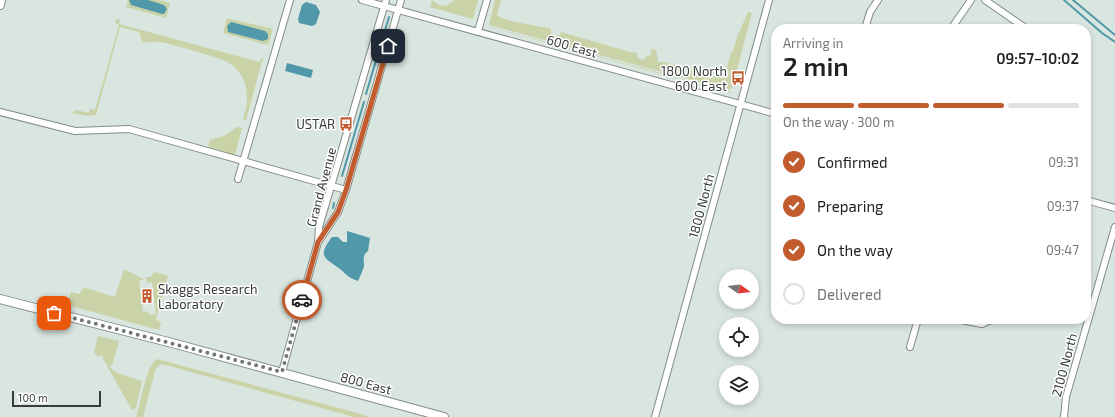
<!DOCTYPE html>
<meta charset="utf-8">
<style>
:root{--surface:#fff;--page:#f6f6f6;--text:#202124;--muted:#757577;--line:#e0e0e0;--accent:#c25c2e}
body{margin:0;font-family:"Exo 2",sans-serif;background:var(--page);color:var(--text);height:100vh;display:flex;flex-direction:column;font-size:15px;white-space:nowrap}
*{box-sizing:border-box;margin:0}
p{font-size:13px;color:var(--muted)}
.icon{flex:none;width:22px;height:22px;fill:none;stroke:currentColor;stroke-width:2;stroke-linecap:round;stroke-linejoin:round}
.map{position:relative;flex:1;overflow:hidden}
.panel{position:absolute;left:771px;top:24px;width:320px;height:300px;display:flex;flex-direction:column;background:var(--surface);border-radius:16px;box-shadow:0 2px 6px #0003}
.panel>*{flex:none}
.needle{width:26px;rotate:104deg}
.controls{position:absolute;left:719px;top:269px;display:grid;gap:8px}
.controls a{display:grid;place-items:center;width:40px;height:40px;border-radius:50%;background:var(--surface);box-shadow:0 2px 6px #0003;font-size:20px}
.scale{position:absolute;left:12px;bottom:10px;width:89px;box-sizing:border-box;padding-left:4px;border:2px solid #373c3a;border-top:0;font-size:11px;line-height:14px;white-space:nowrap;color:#373c3a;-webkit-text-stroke:3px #fff;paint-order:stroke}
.pin{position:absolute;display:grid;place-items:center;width:34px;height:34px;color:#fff;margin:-17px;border-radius:8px;box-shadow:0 2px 6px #0006}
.courier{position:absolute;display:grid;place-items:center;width:40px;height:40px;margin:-20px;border:3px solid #c25c2e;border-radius:50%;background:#fff;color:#222;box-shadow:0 1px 5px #0007}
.head em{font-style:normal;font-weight:600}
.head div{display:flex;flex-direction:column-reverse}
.head{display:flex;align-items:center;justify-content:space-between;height:68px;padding:0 12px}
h1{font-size:26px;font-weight:600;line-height:30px}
.bar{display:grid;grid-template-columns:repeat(4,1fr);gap:6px 4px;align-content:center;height:48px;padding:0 12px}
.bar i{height:5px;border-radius:3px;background:var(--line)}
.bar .selected{background:var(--accent)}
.bar p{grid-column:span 4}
ol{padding:0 12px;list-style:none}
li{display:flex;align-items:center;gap:12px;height:44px}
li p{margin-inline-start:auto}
li .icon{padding:4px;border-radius:50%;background:var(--accent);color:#fff;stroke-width:4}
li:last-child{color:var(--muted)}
li i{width:22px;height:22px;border:2px solid var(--line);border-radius:50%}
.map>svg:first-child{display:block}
.green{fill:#cad3a8}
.water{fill:#5098aa}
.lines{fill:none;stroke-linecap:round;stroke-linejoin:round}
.stream{stroke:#5098aa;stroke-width:2}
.minor-casing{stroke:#828d88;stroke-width:8}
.major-casing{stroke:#828d88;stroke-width:10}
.minor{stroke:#fff;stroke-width:6}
.major{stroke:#fff;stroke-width:8}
.done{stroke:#707774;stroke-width:4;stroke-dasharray:0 7.2}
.route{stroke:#c25c2e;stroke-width:5}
.labels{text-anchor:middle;stroke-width:3;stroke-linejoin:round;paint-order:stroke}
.street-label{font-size:13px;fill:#373c3a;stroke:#fff}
.poi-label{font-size:13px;fill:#373c3a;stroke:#fff;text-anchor:end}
</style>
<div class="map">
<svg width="1115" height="417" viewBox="0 0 1115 417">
<rect width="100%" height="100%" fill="#d9e5df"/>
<path class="green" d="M128,0H158L170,3L166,18L126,7Z
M432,0L439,5L446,6L454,0H478L473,19L430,7Z
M495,0H501L497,15C503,22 542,26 551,29V33L556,36L560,35L561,32L630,52L637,53V57L642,60L646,58V55L650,56L652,49L656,50L658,62H663L695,70L700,72L701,76L711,79L714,76L724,78L729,74L727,67L731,52H733L737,37L748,12L752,13L732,88L729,90L489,25Z
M227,18L273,29L268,45L223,33Z
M116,19L120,20L119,24L260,62L261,58H263L246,120L243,119C251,97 248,70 223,60C213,56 201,53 191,50C175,46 160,39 143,43L139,32L120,27L96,115L89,116L72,113L76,110L89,113L90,109L95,110L119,25L115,23Z
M487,26L731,92V93L489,27Z
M237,127L242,128L235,155L208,147L210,140L224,136Z
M124,269L143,279V280L139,281L143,312L147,311L150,315L156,314L152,282L147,283L146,277H151L154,272L168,276L156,319L161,323L159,330L67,305L71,292L80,294L82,289L86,288L115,297Z
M98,336L119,341L113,363L110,367L115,372L142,381L136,408L132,410L101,355L98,357L94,352Z
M157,359L361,414L369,417H354L162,364L156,368L143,417H136C141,403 146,365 157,359Z"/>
<path class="water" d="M129,0H148L164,5L167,9L164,14H162L131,5Z
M306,2L316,5L320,12L316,24L312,26L299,23L298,19L302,5Z
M231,22L265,31L268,34V39L263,41L228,32L227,26Z
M287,63L313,70L311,78L285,71Z
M347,231L370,238L368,251C362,256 364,259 364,266C363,270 360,277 358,281C349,278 347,275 340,269C326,258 316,258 332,237H338L343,242H347Z"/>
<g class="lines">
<path class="stream" d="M1064,0L1102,33L1115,42
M1073,0L1115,35
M366,94L389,17
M342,176L364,102
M333,208L334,203"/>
<defs>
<path id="minor" d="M362,0L776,114
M985,0L1027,29
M865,29L870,12L878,0
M951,29L971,0
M478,31L487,0
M0,112L75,131L129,129L346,190
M238,179L290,0
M1086,200L1115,208
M319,241L338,212L346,190L401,0
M956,319L982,324L993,319
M910,347L918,319
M282,372L318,242L319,227L386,0
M655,417L769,0
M1064,417L1066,397L1115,227"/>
<path id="major" d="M0,5L1,0
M0,299L176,344L444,417"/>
</defs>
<use href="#minor" class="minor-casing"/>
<use href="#major" class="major-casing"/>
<use href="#minor" class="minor"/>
<use href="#major" class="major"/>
</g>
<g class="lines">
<path class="done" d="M54,313L282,372L302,300"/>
<path class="route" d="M302,300L318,242L338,212L346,190L388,46"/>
</g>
<defs>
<symbol id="bus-bare" viewBox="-9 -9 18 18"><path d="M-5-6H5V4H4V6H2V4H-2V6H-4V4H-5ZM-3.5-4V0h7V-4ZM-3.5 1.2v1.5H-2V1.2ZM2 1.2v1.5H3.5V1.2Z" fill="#c25c2e" stroke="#fff" stroke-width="2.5" paint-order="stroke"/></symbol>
<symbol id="building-bare" viewBox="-9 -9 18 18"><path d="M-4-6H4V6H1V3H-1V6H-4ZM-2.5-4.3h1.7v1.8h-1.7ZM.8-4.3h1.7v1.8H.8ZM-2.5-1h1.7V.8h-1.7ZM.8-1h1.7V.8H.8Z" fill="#c25c2e" stroke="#fff" stroke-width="2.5" paint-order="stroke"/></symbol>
</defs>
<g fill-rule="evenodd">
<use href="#bus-bare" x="728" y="68" width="20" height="20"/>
<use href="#bus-bare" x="336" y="114" width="20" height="20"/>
<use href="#building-bare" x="137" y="286" width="20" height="20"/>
</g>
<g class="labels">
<g class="street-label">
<text transform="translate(572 46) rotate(16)" y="5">600 East</text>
<text transform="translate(321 187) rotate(-75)" y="5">Grand Avenue</text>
<text transform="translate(701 206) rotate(-75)" y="5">1800 North</text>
<text transform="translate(1064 365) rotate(-75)" y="5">2100 North</text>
<text transform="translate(366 383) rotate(15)" y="5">800 East</text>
</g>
<g class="poi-label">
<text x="727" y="76">1800 North<tspan x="727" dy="15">600 East</tspan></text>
<text x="335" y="129">USTAR</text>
<text x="158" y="294" text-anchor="start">Skaggs Research<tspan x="158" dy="15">Laboratory</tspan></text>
</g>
</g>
</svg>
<div class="controls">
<a><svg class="needle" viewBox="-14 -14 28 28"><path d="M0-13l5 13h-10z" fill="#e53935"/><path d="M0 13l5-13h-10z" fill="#757577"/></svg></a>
<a><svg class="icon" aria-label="locate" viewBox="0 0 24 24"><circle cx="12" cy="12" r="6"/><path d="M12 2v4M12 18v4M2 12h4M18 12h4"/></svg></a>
<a><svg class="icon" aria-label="layers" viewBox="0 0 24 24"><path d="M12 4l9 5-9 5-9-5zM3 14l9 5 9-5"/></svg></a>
</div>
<div class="scale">100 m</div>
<div class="pin" style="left:54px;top:313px;background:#ea580c"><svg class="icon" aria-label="bag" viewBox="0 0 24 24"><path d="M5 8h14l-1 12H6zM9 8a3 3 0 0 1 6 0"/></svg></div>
<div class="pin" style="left:388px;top:46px;background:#1f2937"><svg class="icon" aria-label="home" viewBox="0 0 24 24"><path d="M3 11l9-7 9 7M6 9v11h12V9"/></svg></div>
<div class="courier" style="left:302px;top:300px"><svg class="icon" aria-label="car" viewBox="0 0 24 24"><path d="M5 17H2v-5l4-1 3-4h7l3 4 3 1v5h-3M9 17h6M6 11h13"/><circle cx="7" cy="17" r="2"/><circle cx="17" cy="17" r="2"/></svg></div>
<section class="panel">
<div class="head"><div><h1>2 min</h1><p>Arriving in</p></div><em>09:57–10:02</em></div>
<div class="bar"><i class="selected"></i><i class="selected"></i><i class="selected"></i><i></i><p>On the way · 300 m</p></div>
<ol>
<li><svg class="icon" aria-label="check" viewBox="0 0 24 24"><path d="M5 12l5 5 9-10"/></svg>Confirmed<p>09:31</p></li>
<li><svg class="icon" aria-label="check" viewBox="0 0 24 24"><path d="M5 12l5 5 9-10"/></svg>Preparing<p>09:37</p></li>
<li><svg class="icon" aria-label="check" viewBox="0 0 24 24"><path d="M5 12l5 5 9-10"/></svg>On the way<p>09:47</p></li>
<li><i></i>Delivered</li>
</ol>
</section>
</div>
